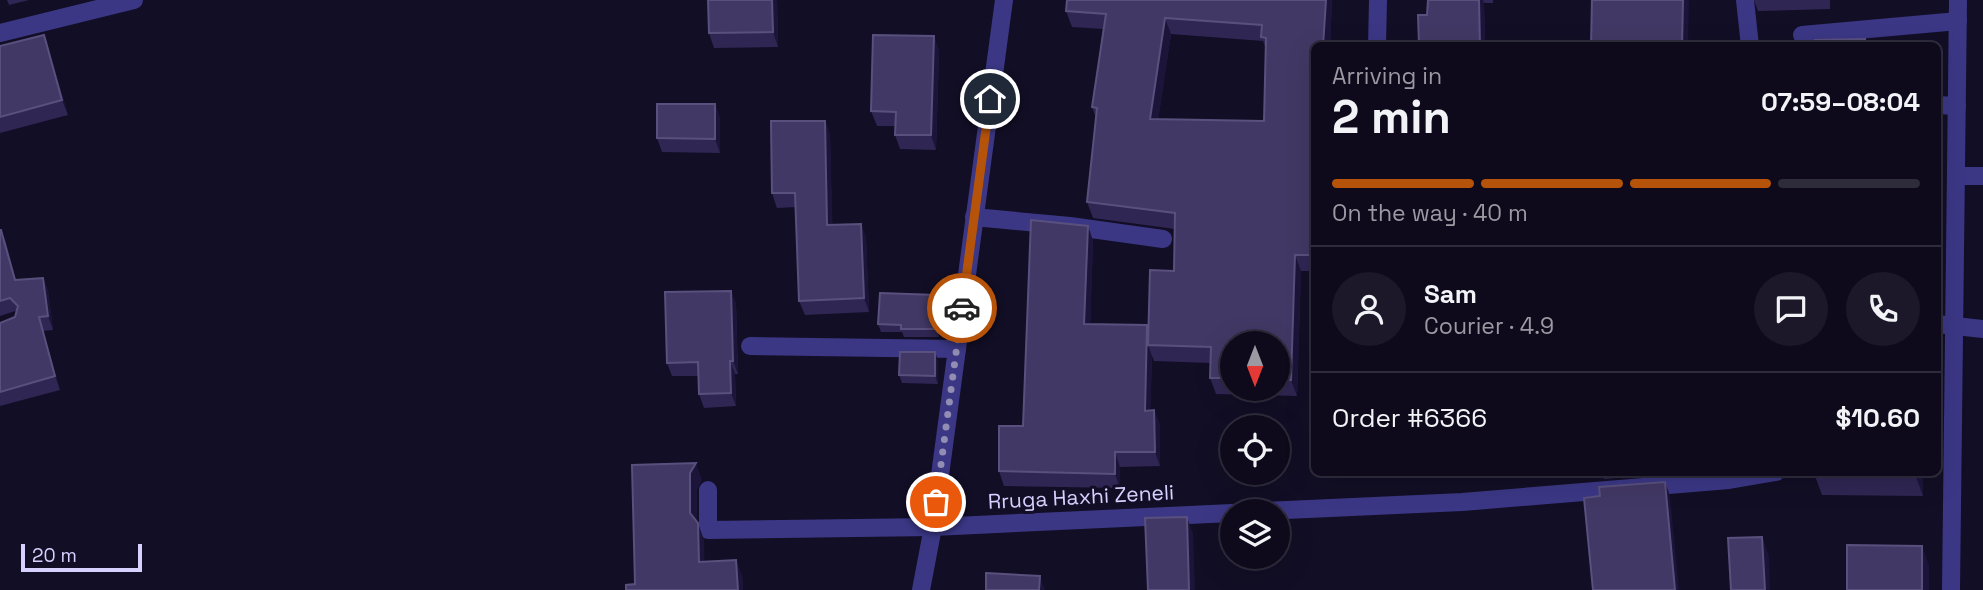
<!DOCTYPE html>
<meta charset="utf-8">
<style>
:root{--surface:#0e0a1c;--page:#1c1829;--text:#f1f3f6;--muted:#9b9aa3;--line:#2e2b3b;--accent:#b45309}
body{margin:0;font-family:"Space Grotesk",sans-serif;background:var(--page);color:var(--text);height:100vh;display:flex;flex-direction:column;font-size:26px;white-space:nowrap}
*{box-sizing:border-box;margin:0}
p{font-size:23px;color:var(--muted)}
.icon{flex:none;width:38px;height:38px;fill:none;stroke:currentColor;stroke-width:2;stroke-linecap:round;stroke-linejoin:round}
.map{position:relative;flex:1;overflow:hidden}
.side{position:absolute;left:1311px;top:42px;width:630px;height:434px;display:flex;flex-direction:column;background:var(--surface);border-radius:10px;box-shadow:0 7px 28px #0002,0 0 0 2px var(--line)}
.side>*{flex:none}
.needle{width:46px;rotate:180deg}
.controls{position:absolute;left:1220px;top:331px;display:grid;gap:14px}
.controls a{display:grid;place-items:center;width:70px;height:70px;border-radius:50%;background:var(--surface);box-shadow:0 7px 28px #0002,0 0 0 2px var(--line);font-size:35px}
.scale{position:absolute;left:21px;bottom:18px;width:121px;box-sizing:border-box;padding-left:7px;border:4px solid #d7d1ff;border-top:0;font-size:19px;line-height:24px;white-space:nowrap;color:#d7d1ff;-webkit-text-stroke:5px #120e25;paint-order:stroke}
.pin{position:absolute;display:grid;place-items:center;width:60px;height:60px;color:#fff;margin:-30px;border:4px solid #fff;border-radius:50%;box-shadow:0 2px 7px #0007}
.courier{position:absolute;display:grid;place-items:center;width:70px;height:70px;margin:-35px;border:5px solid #b45309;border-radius:50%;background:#fff;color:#222;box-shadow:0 2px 9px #0007}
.summary em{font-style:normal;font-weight:800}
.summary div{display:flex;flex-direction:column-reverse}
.summary{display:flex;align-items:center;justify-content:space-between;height:119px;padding:0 21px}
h1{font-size:46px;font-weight:800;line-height:52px}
.bar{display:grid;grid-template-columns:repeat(4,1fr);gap:10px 7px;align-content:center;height:84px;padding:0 21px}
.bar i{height:9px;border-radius:5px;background:var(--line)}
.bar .current{background:var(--accent)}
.bar p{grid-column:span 4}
.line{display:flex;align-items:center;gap:18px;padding:0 21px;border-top:2px solid var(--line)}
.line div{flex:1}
.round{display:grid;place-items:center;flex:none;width:74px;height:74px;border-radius:37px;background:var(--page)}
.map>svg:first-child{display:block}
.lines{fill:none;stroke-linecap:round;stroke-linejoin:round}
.service{stroke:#3b3785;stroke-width:18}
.minor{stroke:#3b3785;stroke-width:18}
.tertiary{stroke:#3b3785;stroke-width:18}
.wall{fill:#302653;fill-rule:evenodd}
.shaded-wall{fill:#1c1539}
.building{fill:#423865;stroke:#59507e;stroke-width:2;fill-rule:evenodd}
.done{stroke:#928db3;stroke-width:7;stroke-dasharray:0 12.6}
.route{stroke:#b45309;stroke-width:9}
.labels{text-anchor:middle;stroke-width:6;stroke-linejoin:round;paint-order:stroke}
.street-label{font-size:21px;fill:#d7d1ff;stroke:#120e25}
</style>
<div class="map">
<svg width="1983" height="590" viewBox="0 0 1983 590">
<rect width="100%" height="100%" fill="#120e25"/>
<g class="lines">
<path class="service" d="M0,33L134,0
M1802,35L1958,21
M1937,105L1957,106
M974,217L1070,226L1163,239
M750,346L957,349
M708,490V530L933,527"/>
<path class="minor" d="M1745,0L1750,46
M1377,46L1378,0
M1956,176H1983
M1937,324L1983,329
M1265,511L1462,502L1729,480L1776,472
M933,527L1232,513
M921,590L933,527L1004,0"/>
<path class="tertiary" d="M1951,590L1958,0"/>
</g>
<path class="wall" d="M7,0H29L9,5Z
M777,0L778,47L714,48L709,33Z
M1067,0H1332L1330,46H1314V271H1301L1297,396L1216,394L1210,378V363L1154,361L1152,356L1150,411L1154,410L1160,425V466L1120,467V488L1004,486L999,471L1023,426L1088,226L1093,241L1090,324L1148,329L1174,271L1175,229L1093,218L1087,202L1096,118L1092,107L1103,29L1072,27L1066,11ZM1171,34L1263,41L1266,49L1264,121L1158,119ZM1232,343H1278V388H1232Z
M1428,0H1493V3H1484L1485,46H1419L1427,15Z
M1754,0H1830V9L1758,11Z
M44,35L68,115L0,133V46Z
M934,36L939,51L936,150L900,149L895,135V126H877L871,111Z
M715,104L720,119V153L662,152L657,138Z
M825,121L830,135L832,225L861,224L866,238L869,312L805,315L799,301L796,207L777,208L772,193Z
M0,230L6,243L16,280L43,278L48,291L53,330L43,331L60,390L0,406V323L15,317L16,312L15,311L0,316Z
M731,291L736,304L738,374H735L736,406L704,408L699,394L698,376H672L667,363Z
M940,303L939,337H904L902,332H881L878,324Z
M938,360V384L902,383L899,375Z
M1602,472H1668V474L1604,479Z
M1923,472V496L1822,495L1815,476Z"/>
<path class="shaded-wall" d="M772,0H777L778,47L773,32Z
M1326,0H1332L1330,46H1323Z
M1479,0H1483L1484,3L1485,46H1480Z
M1683,0H1689L1688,46H1682Z
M1165,18L1171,34L1156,135L1150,119Z
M44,35L49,49L68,115L62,100Z
M934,36L939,51L936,150L931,135Z
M715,104L720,119V153L715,139Z
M825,121L830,135L833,240L827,225Z
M861,224L866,238L869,312L864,298Z
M1088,226L1093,241L1090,338L1084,324Z
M1,230L6,243L19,294L15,280Z
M1295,255L1301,271L1297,396L1291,380Z
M43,278L48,291L53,330L48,316Z
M731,291L736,304L738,374L733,361Z
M937,295L940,303L939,337L936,329Z
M39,317L43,331L60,390L55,376Z
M1147,325L1152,340L1148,345L1152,356L1150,425L1145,411Z
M935,352L938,360V384L935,376Z
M730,361L735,374L736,406L731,393Z
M1154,410L1160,425V466L1155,452Z
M1115,452L1120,467V488L1115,474Z
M696,463L702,480L697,490V530L690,513V473Z
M1916,472H1923V496L1916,477Z
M1665,482L1670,496L1679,590H1675Z
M1187,517L1193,534L1195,590H1189Z
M698,523L704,540L705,579L699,562Z
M1762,537L1769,556L1770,590H1765Z
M1922,546L1929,565V590H1922Z
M736,560L743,577V590H738Z
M1040,576L1045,590H1039Z"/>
<path class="building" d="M708,0H772L773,32L709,33Z
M1067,0H1326L1323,46H1314V255H1295L1291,380H1278V343H1232V378H1210L1211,347L1148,345L1150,270L1174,271L1175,213L1087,202L1097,108L1092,107L1106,14L1066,11ZM1165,18L1262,25L1261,37L1266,38L1264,121L1150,119Z
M1428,0H1479L1480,46H1419L1418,15H1427Z
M1592,0H1683L1682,46H1591Z
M44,35L62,100L0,117V46Z
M873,35L934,36L931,135H895L896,112L871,111Z
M1865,39L1866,46H1815V40Z
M657,104H715V139L657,138Z
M771,121H825L827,225L861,224L864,298L799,301L795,193H772Z
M1031,220L1088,226L1084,324L1147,325L1145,411L1154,410L1155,452H1115V474L999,471V426H1023Z
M0,230H1L15,280L43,278L48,316L39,317L55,376L0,392V323L15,317L18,306L10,298L0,301Z
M731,291L733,361H730L731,393L699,394L698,362L667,363L665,292Z
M880,293L937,295L936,329H901V325L878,324Z
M900,352H935V376L899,375Z
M696,463L690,473V513L698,523L699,562L736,560L738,590H626V585L635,584L632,465Z
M1815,472H1916V477L1815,476Z
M1665,482L1675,590H1593L1584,498L1600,496L1599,487Z
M1187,517L1189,590H1148L1145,518Z
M1762,537L1765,590H1731L1728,538Z
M1847,545L1922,546V590H1847Z
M986,573L1040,576L1039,590H986Z"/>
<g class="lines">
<path class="done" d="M936,502L962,308"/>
<path class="route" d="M962,308L990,99"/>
</g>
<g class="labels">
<g class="street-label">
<text transform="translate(1081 497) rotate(-3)" y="7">Rruga Haxhi Zeneli</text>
</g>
</g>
</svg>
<div class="controls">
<a><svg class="needle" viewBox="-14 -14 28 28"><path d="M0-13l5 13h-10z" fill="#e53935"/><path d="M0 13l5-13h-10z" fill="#9b9aa3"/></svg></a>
<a><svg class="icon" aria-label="locate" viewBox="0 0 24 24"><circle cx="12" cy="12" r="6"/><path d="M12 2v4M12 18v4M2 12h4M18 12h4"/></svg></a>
<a><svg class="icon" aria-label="layers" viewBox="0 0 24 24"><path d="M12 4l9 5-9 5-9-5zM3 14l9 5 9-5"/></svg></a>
</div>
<div class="scale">20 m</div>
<div class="pin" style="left:936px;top:502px;background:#ea580c"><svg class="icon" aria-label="bag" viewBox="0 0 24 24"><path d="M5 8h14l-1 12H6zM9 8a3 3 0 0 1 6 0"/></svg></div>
<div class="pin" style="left:990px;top:99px;background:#1f2937"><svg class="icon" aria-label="home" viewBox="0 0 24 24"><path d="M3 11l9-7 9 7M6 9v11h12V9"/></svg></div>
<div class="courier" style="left:962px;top:308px"><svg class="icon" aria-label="car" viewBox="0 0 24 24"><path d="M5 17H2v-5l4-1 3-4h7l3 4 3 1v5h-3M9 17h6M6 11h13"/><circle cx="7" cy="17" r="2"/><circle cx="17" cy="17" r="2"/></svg></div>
<section class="side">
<div class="summary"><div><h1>2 min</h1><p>Arriving in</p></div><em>07:59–08:04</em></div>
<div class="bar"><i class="current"></i><i class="current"></i><i class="current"></i><i></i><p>On the way · 40 m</p></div>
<div class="line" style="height:126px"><a class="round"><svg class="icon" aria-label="person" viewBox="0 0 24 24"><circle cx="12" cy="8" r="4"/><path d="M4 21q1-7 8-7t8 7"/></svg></a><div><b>Sam</b><p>Courier · 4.9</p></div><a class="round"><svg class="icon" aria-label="chat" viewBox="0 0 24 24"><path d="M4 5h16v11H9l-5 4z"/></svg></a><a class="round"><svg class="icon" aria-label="phone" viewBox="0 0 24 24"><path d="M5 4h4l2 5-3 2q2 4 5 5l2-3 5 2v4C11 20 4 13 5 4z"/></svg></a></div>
<div class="line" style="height:91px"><div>Order #6366</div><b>$10.60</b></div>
</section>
</div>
